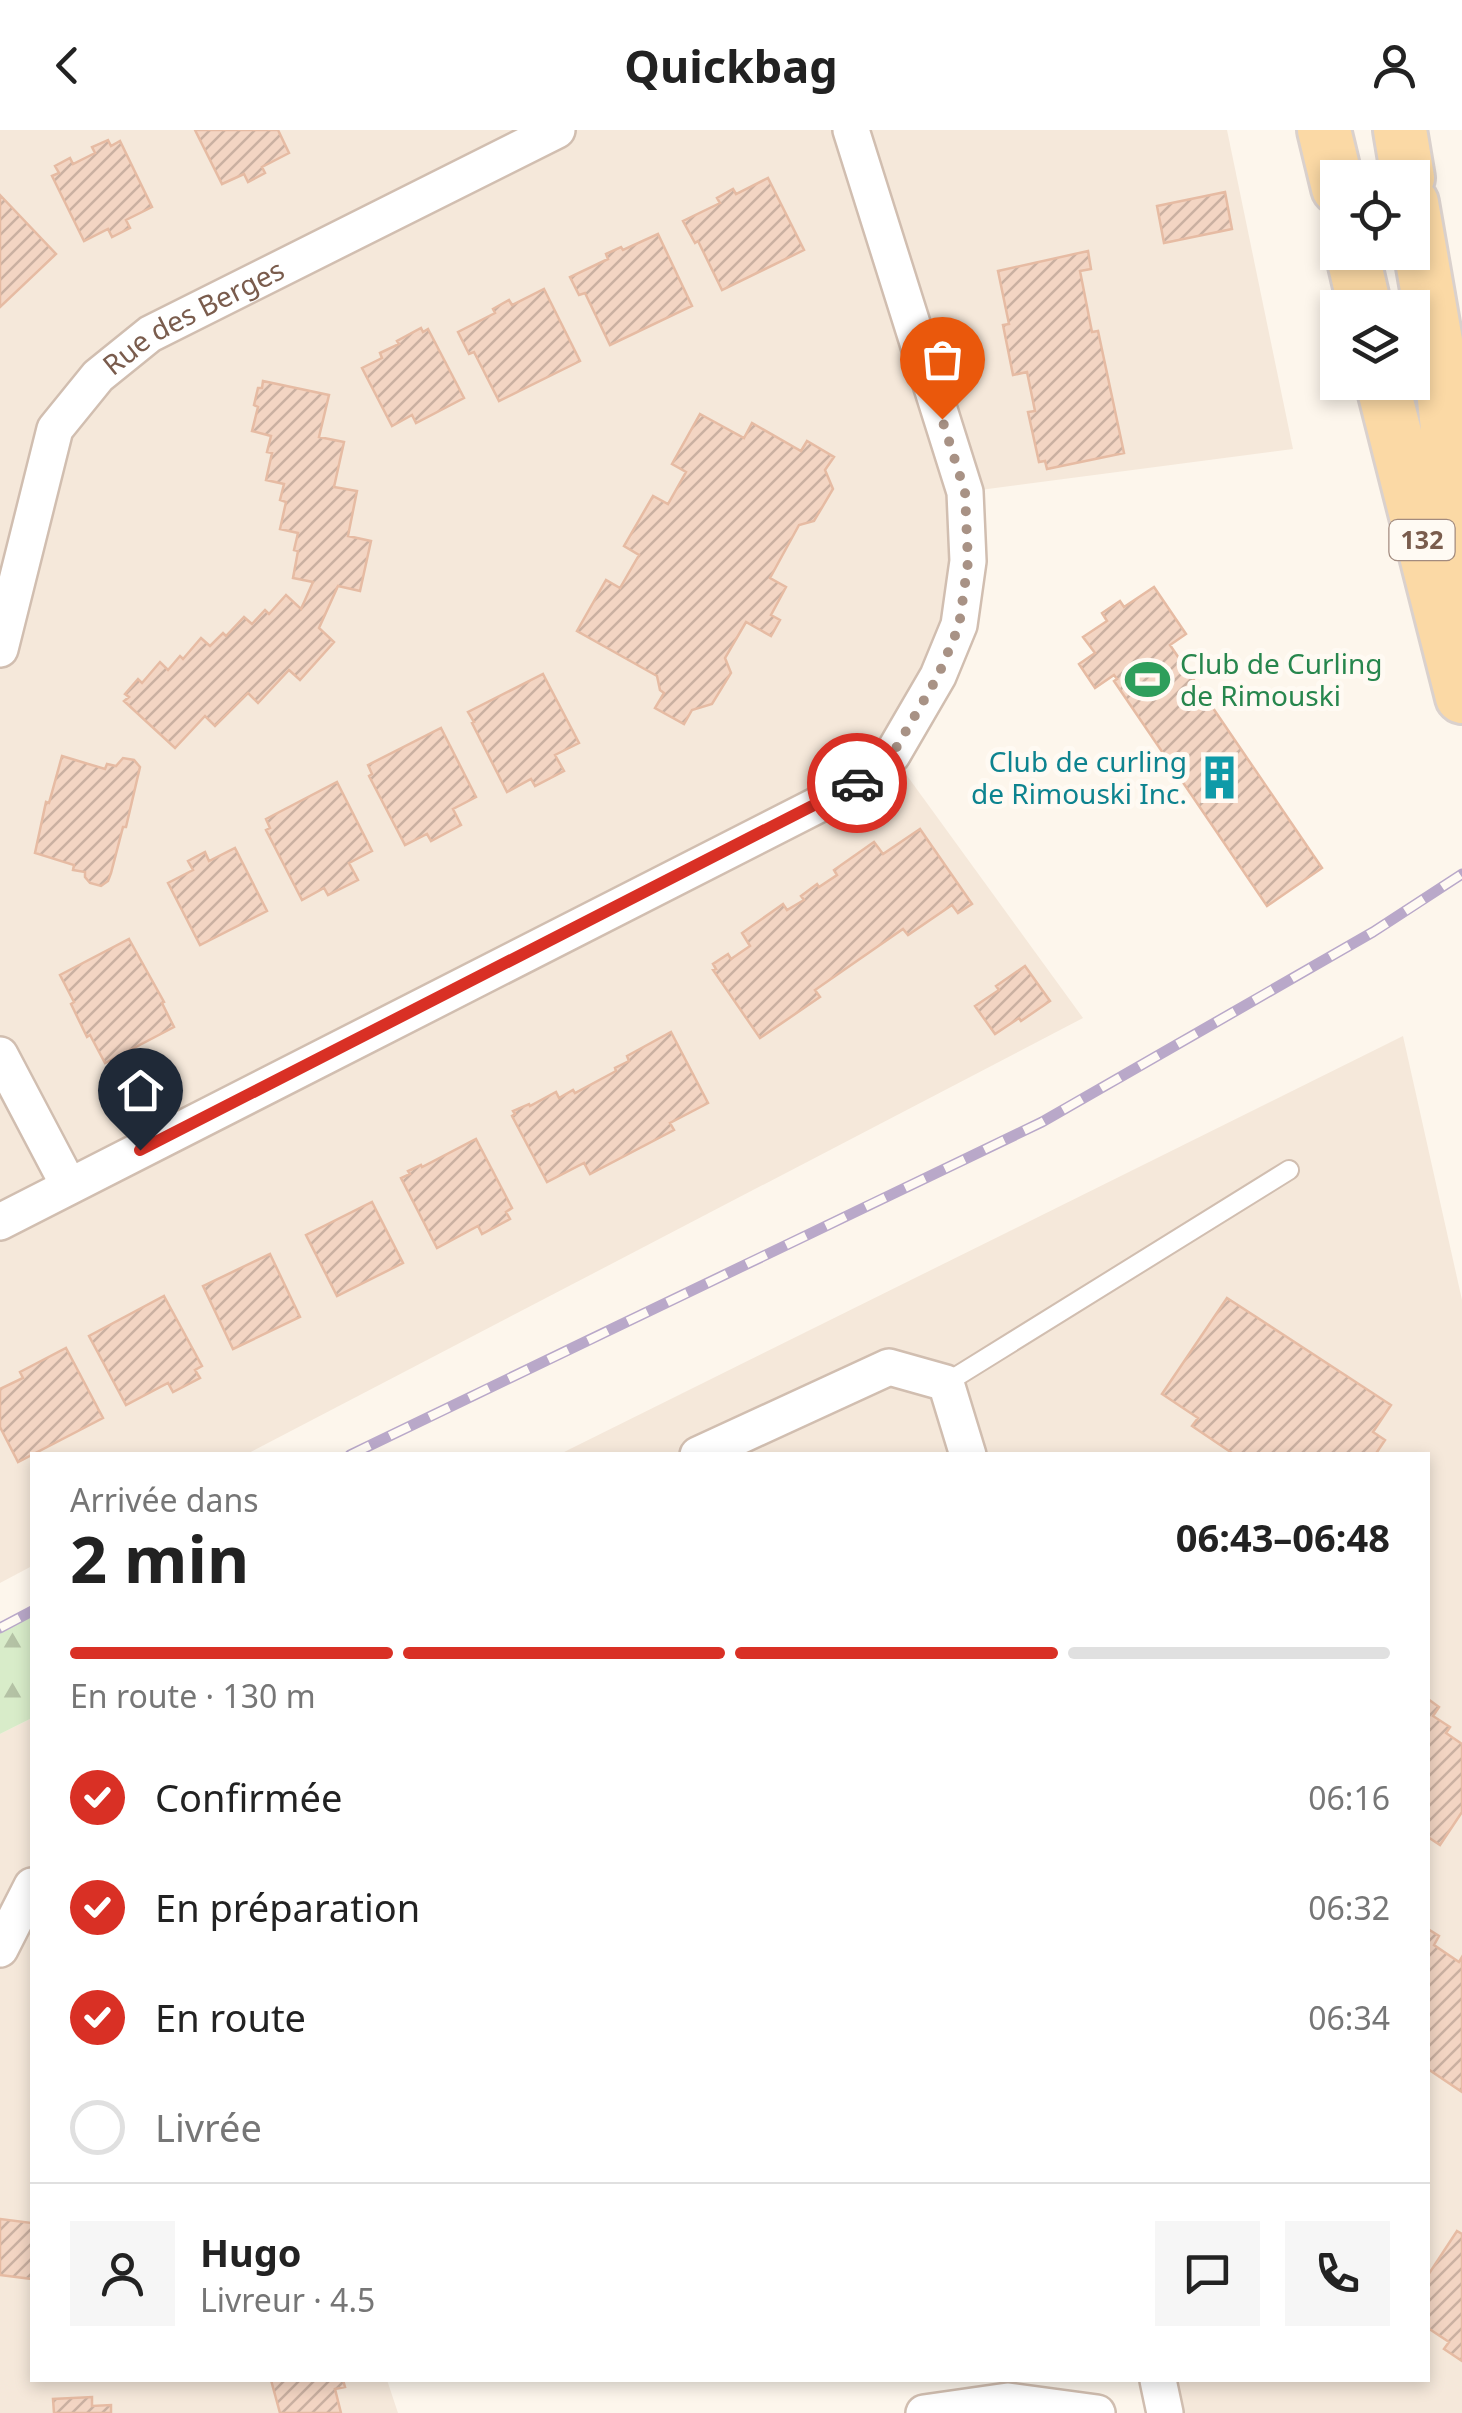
<!DOCTYPE html>
<html lang="fr">
<meta charset="utf-8">
<style>
:root{--surface:#fff;--page:#f6f6f6;--text:#222;--muted:#767676;--line:#e0e0e0;--accent:#d93025}
body{margin:0;font-family:"Noto Sans",sans-serif;background:var(--page);color:var(--text);height:100vh;display:flex;flex-direction:column;font-size:38px;white-space:nowrap}
*{box-sizing:border-box;margin:0}
p{font-size:32px;color:var(--muted)}
.icon{flex:none;width:55px;height:55px;fill:none;stroke:currentColor;stroke-width:2;stroke-linecap:round;stroke-linejoin:round}
.map{position:relative;flex:1;overflow:hidden}
.side{position:absolute;left:30px;top:1322px;width:1400px;height:930px;display:flex;flex-direction:column;background:var(--surface);border-radius:0px;box-shadow:0 5px 15px #0003}
.side>*{flex:none}
.buttons{position:absolute;left:1320px;top:30px;display:grid;gap:20px}
.buttons a{display:grid;place-items:center;width:110px;height:110px;border-radius:0px;background:var(--surface);box-shadow:0 5px 15px #0003;font-size:50px}
.pin{position:absolute;display:grid;place-items:center;width:85px;height:85px;color:#fff;margin:-102px -42px;border-radius:50% 50% 50% 0;rotate:-45deg;box-shadow:0 0 10px #0007}
.pin .icon{rotate:45deg}
.courier{position:absolute;display:grid;place-items:center;width:100px;height:100px;margin:-50px;border:8px solid #d93025;border-radius:50%;background:#fff;color:#222;box-shadow:0 2px 12px #0007}
.summary em{font-style:normal;font-weight:700}
.summary div{display:flex;flex-direction:column-reverse}
.summary{display:flex;align-items:center;justify-content:space-between;height:170px;padding:0 40px}
h1{font-size:65px;font-weight:700;line-height:75px}
.bar{display:grid;grid-template-columns:repeat(4,1fr);gap:15px 10px;align-content:center;height:120px;padding:0 40px}
.bar i{height:12px;border-radius:8px;background:var(--line)}
.bar .current{background:var(--accent)}
.bar p{grid-column:span 4}
.line{display:flex;align-items:center;gap:25px;padding:0 40px;border-top:2px solid var(--line)}
.line div{flex:1}
.round{display:grid;place-items:center;flex:none;width:105px;height:105px;border-radius:0px;background:var(--page)}
ol{padding:0 40px;list-style:none}
li{display:flex;align-items:center;gap:30px;height:110px}
li p{margin-inline-start:auto}
li .icon{padding:10px;border-radius:50%;background:var(--accent);color:#fff;stroke-width:4}
li:last-child{color:var(--muted)}
li i{width:55px;height:55px;border:5px solid var(--line);border-radius:50%}
header{display:flex;justify-content:space-between;align-items:center;height:130px;padding:0 40px;background:var(--surface);font-size:45px;font-weight:700}
.map>svg:first-child{display:block}
.residential{fill:#f5e8da}
.forest{fill:url(#forest-firs)}
.building{fill:url(#building-hatch);stroke:#e6bba3;stroke-width:2.5}
.lines{fill:none;stroke-linecap:round;stroke-linejoin:round}
.lane-casing{stroke:#d1beb0;stroke-width:22}
.street-casing{stroke:#d1beb0;stroke-width:40}
.primary-casing{stroke:#dad1cd;stroke-width:58}
.lane{stroke:#fff;stroke-width:18}
.street{stroke:#fff;stroke-width:35}
.primary{stroke:#fbd9a5;stroke-width:52}
.rail-casing{stroke:#b9a8c9;stroke-width:11}
.rail{stroke:#fffaf3;stroke-width:8;stroke-dasharray:22;stroke-linecap:butt}
.done{stroke:#a89285;stroke-width:10;stroke-dasharray:0 18}
.route{stroke:#d93025;stroke-width:12}
.labels{text-anchor:middle;stroke-width:10;stroke-linejoin:round;paint-order:stroke}
.shield{fill:#fffaf3;stroke:#a28b7f;stroke-width:2.5}
.shield-label{font-size:25px;font-weight:bold;fill:#7a5c4d}
.street-label{font-size:28px;fill:#7a5c4d;stroke:#fffaf3}
.leisure-label{font-size:28px;fill:#27864d;stroke:#fffaf3;text-anchor:start}
.culture-label{font-size:28px;fill:#0d838f;stroke:#fffaf3;text-anchor:end}
</style>
<header><svg class="icon" aria-label="back" viewBox="0 0 24 24"><path d="M15 5l-7 7 7 7"/></svg>Quickbag<svg class="icon" aria-label="person" viewBox="0 0 24 24"><circle cx="12" cy="8" r="4"/><path d="M4 21q1-7 8-7t8 7"/></svg></header>
<div class="map">
<svg width="1462" height="2283" viewBox="0 0 1462 2283">
<defs>
<pattern id="forest-firs" width="22" height="20" patternUnits="userSpaceOnUse" patternTransform="scale(2.5)"><rect width="22" height="20" fill="#d8ecc9"/><path d="M5 1l3.5 6h-7zM16 11l3.5 6h-7z" fill="#b4c2a5"/></pattern>
<pattern id="building-hatch" width="6" height="6" patternUnits="userSpaceOnUse" patternTransform="scale(2.5)"><rect width="6" height="6" fill="#f3d5c3"/><path d="M-1 1l2-2M0 6l6-6M5 7l2-2" fill="none" stroke="#cab0a1"/></pattern>
</defs>
<rect width="100%" height="100%" fill="#fdf6ec"/>
<path class="residential" d="M0,0H1227L1293,319L965,362L968,431L892,625L1083,888L245,1325H32V1436L0,1453Z
M1403,906L1462,1170V2283H1165L1158,2250H1428V1325H558Z
M32,1588V2250H387L398,2283H0V1604Z"/>
<path class="forest" d="M32,1481V1588L0,1604V1498Z"/>
<path class="building" d="M195,0H278L289,23L262,37L265,43L248,52L244,44L222,54Z
M108,10L111,16L120,11L152,77L126,90L130,98L112,107L108,99L84,111L52,46L59,43L55,36L70,28L73,34L95,23L92,17Z
M768,48L804,120L722,160L698,111L695,113L683,91L720,73L717,68L733,59L736,64Z
M1225,62L1232,99L1164,113L1157,76Z
M0,65L56,124L0,177Z
M658,104L692,176L610,215L585,163L579,165L570,147L608,129L606,124L621,117L623,120Z
M1088,121L1091,139L1080,141L1092,202L1098,201L1124,323L1047,339L1045,331L1039,332L1028,282L1035,281L1027,242L1013,245L1003,195L1009,194L998,141Z
M544,159L580,231L499,271L474,222L469,224L458,202L495,183L493,179L509,170L512,175Z
M421,198L423,202L428,199L464,268L416,293L412,285L392,296L362,238L382,228L380,223L399,214L397,211Z
M263,251L329,265L319,307L344,312L334,357L357,361L348,406L371,411L360,461L338,456L319,498L334,512L300,550L289,540L258,573L248,563L215,596L205,586L175,618L124,571L129,567L125,564L138,549L142,553L160,532L168,540L180,526L183,529L201,508L210,516L223,503L226,506L244,487L252,494L265,480L269,484L286,465L301,479L313,452L293,448L298,421L294,420L298,403L280,399L286,372L280,370L284,354L266,350L272,323L267,322L271,306L252,301L258,277L254,275L258,258H262Z
M700,284L744,308L752,293L801,321L807,311L834,327L825,340L833,359L814,391L799,395L770,448L786,457L771,485L780,490L771,506L746,492L725,528L731,543L712,574L692,580L684,594L655,578L664,563L660,560L657,546L577,501L606,450L620,458L639,425L624,416L653,366L668,374L686,342L672,334Z
M1154,457L1186,504L1170,515L1322,738L1267,776L1114,551L1117,549L1114,545L1095,558L1079,534L1095,523L1083,507L1107,491L1102,483L1120,471L1124,477Z
M543,544L579,613L555,625L564,641L535,656L531,649L507,662L472,593L474,592L468,582Z
M441,598L476,667L453,679L461,695L431,711L427,704L405,715L369,646L372,644L368,635Z
M62,626L105,639L107,634L116,636L123,628L134,630L140,637L126,697H123L111,743L108,751L101,756L90,753L85,747V742L73,740L74,735L35,723L46,672L49,673Z
M337,652L372,721L349,733L358,750L328,765L324,758L302,770L266,700L270,698L266,689Z
M920,699L972,774L958,783L952,775L908,805L903,799L815,860L820,867L760,908L713,840L716,839L713,834L728,824L731,829L750,816L742,803L783,774L787,780L804,770L801,766L817,754L819,757L837,745L834,740L874,712L883,724Z
M235,718L267,781L200,815L168,753L193,740L188,731L205,722L209,731Z
M129,809L164,872L162,873L174,897L105,933L90,905L87,907L71,874L74,872L60,845Z
M1025,836L1050,871L1021,891L1019,888L995,904L975,876L999,860L996,856Z
M671,902L708,973L670,993L674,1000L590,1044L584,1033L547,1052L512,986L515,984L513,981L529,974L530,976L556,962L559,968L573,960L575,963L616,941L615,938L629,931L627,926Z
M476,1009L512,1078L506,1082L510,1089L482,1104L478,1096L437,1118L401,1048L410,1044L408,1041L421,1035L422,1037Z
M372,1072L403,1133L337,1166L306,1105Z
M270,1124L300,1187L233,1219L203,1156Z
M164,1166L202,1236L195,1240L200,1248L173,1262L168,1253L126,1275L89,1206Z
M1227,1168L1391,1275L1373,1302L1385,1310L1375,1325H1235L1192,1296L1198,1288L1162,1264Z
M66,1218L103,1288L18,1332L0,1297V1259L23,1248L20,1242Z
M1428,1569L1439,1577L1433,1586L1450,1597L1446,1603L1462,1614V1682L1440,1715L1428,1707Z
M1428,1799L1439,1806L1434,1815L1459,1832L1462,1827V1962L1428,1939Z
M0,2089L32,2093V2149L0,2145Z
M1457,2101L1462,2104V2231L1444,2219L1449,2212L1428,2198V2145Z
M271,2250H343L345,2257L335,2259L341,2283H280Z
M92,2267V2276L111,2275V2283H54L53,2269Z"/>
<g class="lines">
<defs>
<path id="lane" d="M946,1253L1289,1040"/>
<g id="street">
<path id="s1" d="M0,519L55,299L98,246L150,204L557,0"/>
<path d="M0,925L69,1056"/>
<path d="M0,1092L851,658L892,625L938,546L959,495L968,431L965,362L851,0"/>
<path d="M698,1325L889,1237L946,1253L968,1325"/>
<path d="M0,1819L32,1756"/>
<path d="M1158,2250L1165,2283"/>
<path d="M924,2283L1008,2271L1097,2283"/>
</g>
<path id="primary" d="M1324,0L1338,58
M1400,0L1408,48
M1412,73L1441,240L1462,443
M1352,122L1365,178
M1382,252L1462,567"/>
</defs>
<use href="#lane" class="lane-casing"/>
<use href="#street" class="street-casing"/>
<use href="#primary" class="primary-casing"/>
<use href="#lane" class="lane"/>
<use href="#street" class="street"/>
<use href="#primary" class="primary"/>
<defs>
<path id="rail" d="M350,1325L1042,992L1373,802L1462,744
M0,1498L32,1481"/>
</defs>
<use href="#rail" class="rail-casing"/>
<use href="#rail" class="rail"/>
</g>
<g class="lines">
<path class="done" d="M857,653L892,625L938,546L959,496L968,432L965,362L942,289"/>
<path class="route" d="M140,1020L857,653"/>
</g>
<defs>
<symbol id="stadium-bare" viewBox="-9 -9 18 18"><path d="M0-5a6.5 5 0 1 0 0 10a6.5 5 0 1 0 0-10ZM-3.5-1.8h7v3.6h-7Z" fill="#2e9e5b" stroke="#fffaf3" stroke-width="2.5" paint-order="stroke"/></symbol>
<symbol id="building-bare" viewBox="-9 -9 18 18"><path d="M-4-6H4V6H1V3H-1V6H-4ZM-2.5-4.3h1.7v1.8h-1.7ZM.8-4.3h1.7v1.8H.8ZM-2.5-1h1.7V.8h-1.7ZM.8-1h1.7V.8H.8Z" fill="#0f9aa8" stroke="#fffaf3" stroke-width="2.5" paint-order="stroke"/></symbol>
</defs>
<g fill-rule="evenodd">
<use href="#stadium-bare" x="1116" y="518" width="63" height="63"/>
<use href="#building-bare" x="1188" y="616" width="63" height="63"/>
</g>
<g class="labels">
<rect class="shield" x="1389.5" y="390" width="65" height="40" rx="8"/>
<g class="shield-label">
<text x="1422" y="419">132</text>
</g>
<g class="street-label">
<text dy="10" stroke="none"><textPath href="#s1" startOffset="408">Rue des Berges</textPath></text>
</g>
<g class="leisure-label">
<text x="1180" y="544">Club de Curling<tspan x="1180" dy="32">de Rimouski</tspan></text>
</g>
<g class="culture-label">
<text x="1187" y="642">Club de curling<tspan x="1187" dy="32">de Rimouski Inc.</tspan></text>
</g>
</g>
</svg>
<div class="buttons">
<a><svg class="icon" aria-label="locate" viewBox="0 0 24 24"><circle cx="12" cy="12" r="6"/><path d="M12 2v4M12 18v4M2 12h4M18 12h4"/></svg></a>
<a><svg class="icon" aria-label="layers" viewBox="0 0 24 24"><path d="M12 4l9 5-9 5-9-5zM3 14l9 5 9-5"/></svg></a>
</div>
<div class="pin" style="left:942px;top:289px;background:#ea580c"><svg class="icon" aria-label="bag" viewBox="0 0 24 24"><path d="M5 8h14l-1 12H6zM9 8a3 3 0 0 1 6 0"/></svg></div>
<div class="pin" style="left:140px;top:1020px;background:#1f2937"><svg class="icon" aria-label="home" viewBox="0 0 24 24"><path d="M3 11l9-7 9 7M6 9v11h12V9"/></svg></div>
<div class="courier" style="left:857px;top:653px"><svg class="icon" aria-label="car" viewBox="0 0 24 24"><path d="M5 17H2v-5l4-1 3-4h7l3 4 3 1v5h-3M9 17h6M6 11h13"/><circle cx="7" cy="17" r="2"/><circle cx="17" cy="17" r="2"/></svg></div>
<section class="side">
<div class="summary"><div><h1>2 min</h1><p>Arrivée dans</p></div><em>06:43–06:48</em></div>
<div class="bar"><i class="current"></i><i class="current"></i><i class="current"></i><i></i><p>En route · 130 m</p></div>
<ol>
<li><svg class="icon" aria-label="check" viewBox="0 0 24 24"><path d="M5 12l5 5 9-10"/></svg>Confirmée<p>06:16</p></li>
<li><svg class="icon" aria-label="check" viewBox="0 0 24 24"><path d="M5 12l5 5 9-10"/></svg>En préparation<p>06:32</p></li>
<li><svg class="icon" aria-label="check" viewBox="0 0 24 24"><path d="M5 12l5 5 9-10"/></svg>En route<p>06:34</p></li>
<li><i></i>Livrée</li>
</ol>
<div class="line" style="height:180px"><a class="round"><svg class="icon" aria-label="person" viewBox="0 0 24 24"><circle cx="12" cy="8" r="4"/><path d="M4 21q1-7 8-7t8 7"/></svg></a><div><b>Hugo</b><p>Livreur · 4.5</p></div><a class="round"><svg class="icon" aria-label="chat" viewBox="0 0 24 24"><path d="M4 5h16v11H9l-5 4z"/></svg></a><a class="round"><svg class="icon" aria-label="phone" viewBox="0 0 24 24"><path d="M5 4h4l2 5-3 2q2 4 5 5l2-3 5 2v4C11 20 4 13 5 4z"/></svg></a></div>
</section>
</div>
